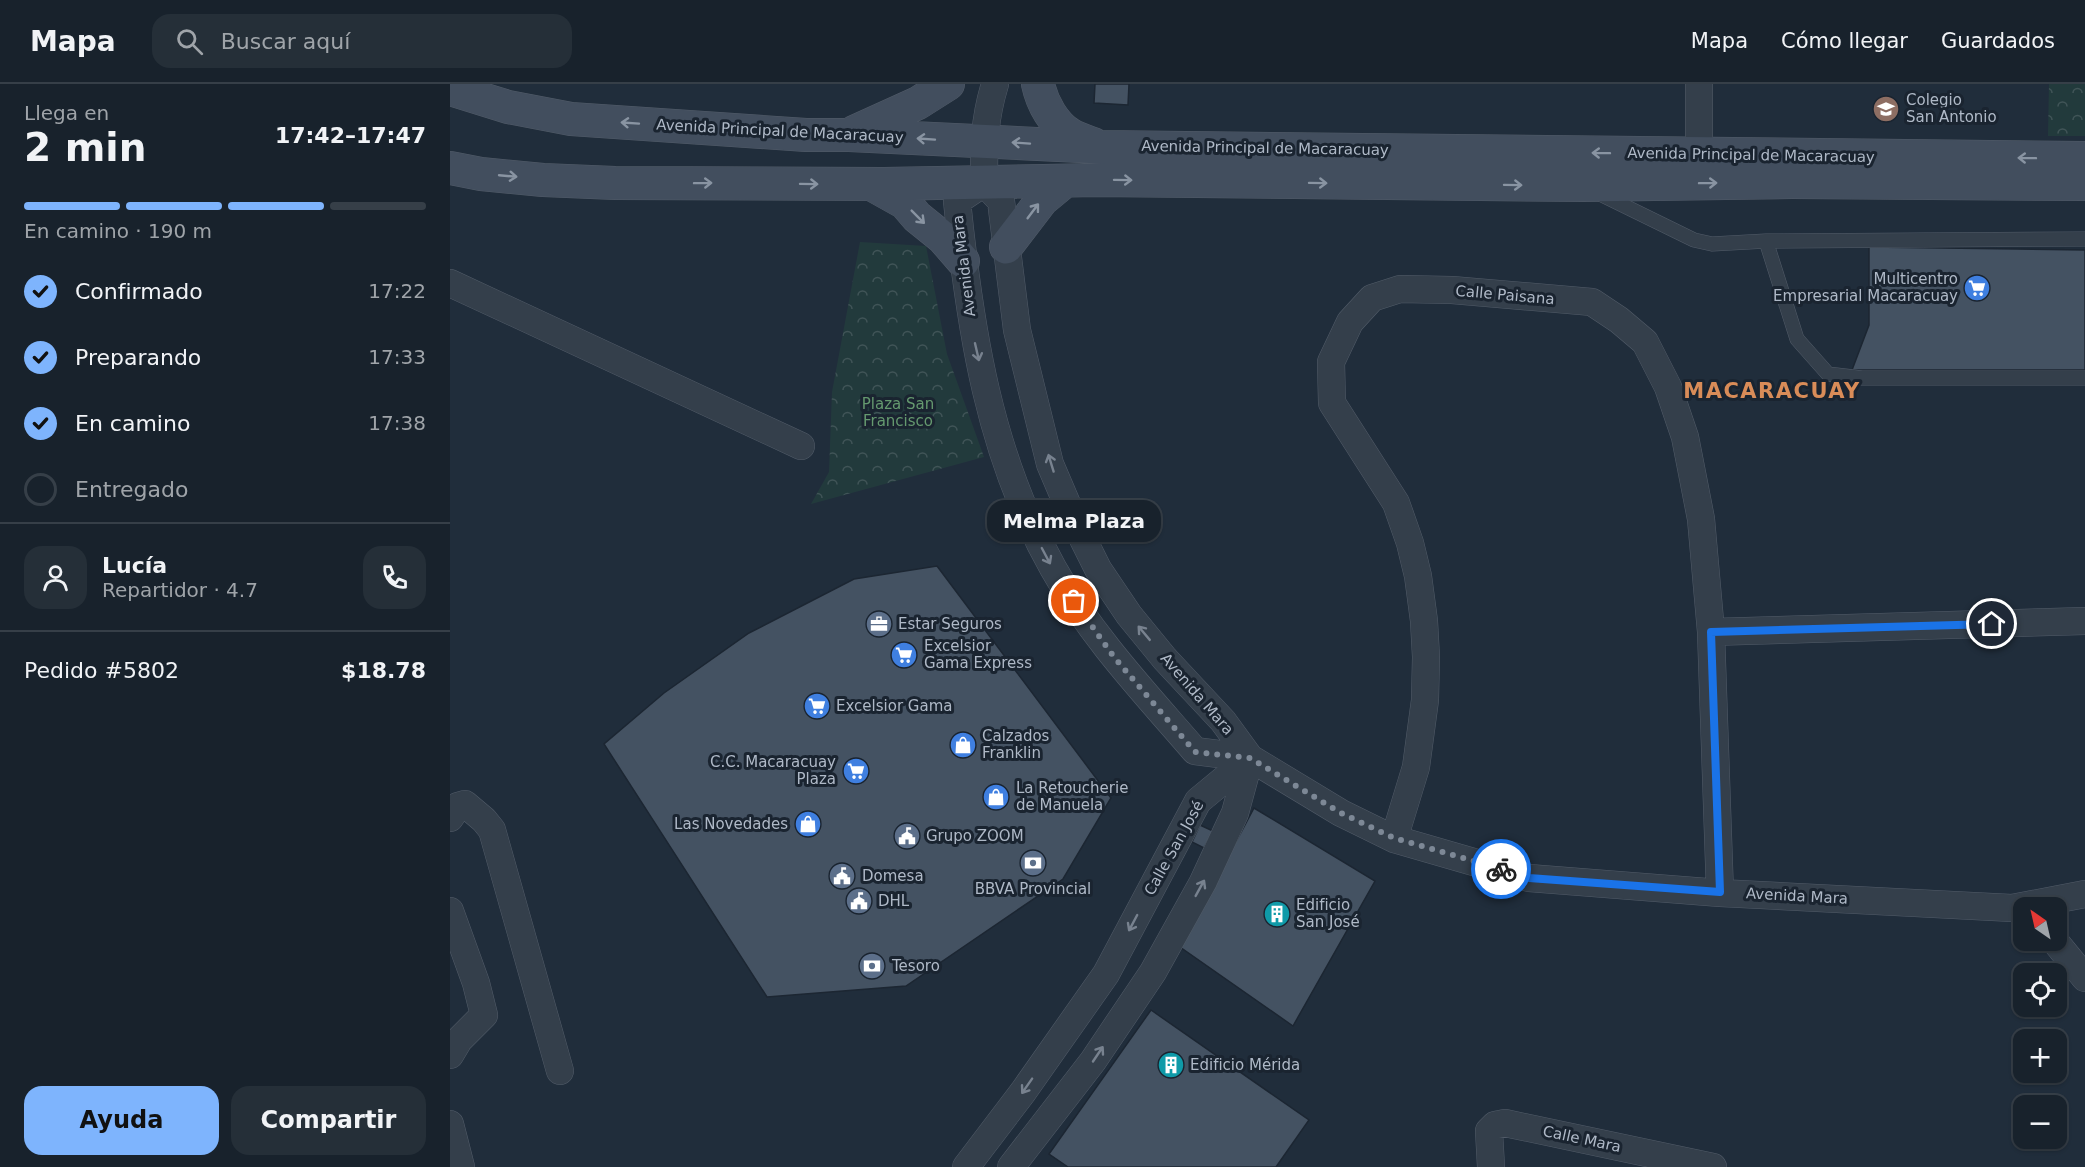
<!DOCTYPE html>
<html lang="es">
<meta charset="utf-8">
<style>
:root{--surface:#18222c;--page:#252f38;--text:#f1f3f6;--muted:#9fa4a9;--line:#363f48;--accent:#7eb4fd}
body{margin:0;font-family:"DejaVu Sans",sans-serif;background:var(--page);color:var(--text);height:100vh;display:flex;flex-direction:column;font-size:22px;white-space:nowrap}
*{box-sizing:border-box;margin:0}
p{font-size:20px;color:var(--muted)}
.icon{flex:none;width:33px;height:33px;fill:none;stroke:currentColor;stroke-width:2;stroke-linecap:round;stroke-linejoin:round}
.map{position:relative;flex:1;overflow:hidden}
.side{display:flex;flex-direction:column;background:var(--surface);width:450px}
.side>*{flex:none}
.needle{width:39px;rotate:326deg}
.fabs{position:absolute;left:1563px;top:813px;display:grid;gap:12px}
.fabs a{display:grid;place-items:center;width:54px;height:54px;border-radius:12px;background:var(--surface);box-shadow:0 2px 4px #0004,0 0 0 2px var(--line);font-size:30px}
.pin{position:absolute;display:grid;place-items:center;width:51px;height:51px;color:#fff;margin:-26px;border:3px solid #fff;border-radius:50%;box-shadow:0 2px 6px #0007}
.courier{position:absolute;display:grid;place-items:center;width:60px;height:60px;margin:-30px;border:4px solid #1a73e8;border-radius:50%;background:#fff;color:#222;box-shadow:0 2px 8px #0007}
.bubble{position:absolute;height:42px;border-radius:18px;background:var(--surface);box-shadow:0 2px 4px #0004,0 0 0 2px var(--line);font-size:20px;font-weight:600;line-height:42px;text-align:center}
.headline em{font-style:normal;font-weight:600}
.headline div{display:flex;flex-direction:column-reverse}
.headline{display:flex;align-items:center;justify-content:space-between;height:102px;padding:0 24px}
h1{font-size:39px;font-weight:600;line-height:45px}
.bar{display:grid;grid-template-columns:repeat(4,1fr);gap:9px 6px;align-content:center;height:72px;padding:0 24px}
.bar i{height:8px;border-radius:4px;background:var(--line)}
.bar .selected{background:var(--accent)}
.bar p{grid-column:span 4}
.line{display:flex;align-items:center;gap:15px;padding:0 24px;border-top:2px solid var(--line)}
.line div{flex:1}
.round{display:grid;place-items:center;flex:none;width:63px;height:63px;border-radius:18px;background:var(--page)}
ol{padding:0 24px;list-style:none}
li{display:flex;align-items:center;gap:18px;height:66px}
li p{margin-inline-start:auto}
li .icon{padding:6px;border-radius:50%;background:var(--accent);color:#111;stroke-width:4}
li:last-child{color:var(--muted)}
li i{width:33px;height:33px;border:3px solid var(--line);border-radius:50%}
.primary-button{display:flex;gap:12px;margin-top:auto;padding:12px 24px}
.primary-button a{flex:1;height:69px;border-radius:18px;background:var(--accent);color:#111;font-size:24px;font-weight:600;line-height:69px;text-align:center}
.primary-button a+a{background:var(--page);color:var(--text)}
header{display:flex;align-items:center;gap:36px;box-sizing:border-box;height:84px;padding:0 30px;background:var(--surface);border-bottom:2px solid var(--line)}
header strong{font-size:28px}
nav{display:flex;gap:33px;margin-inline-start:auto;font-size:21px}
.search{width:420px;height:54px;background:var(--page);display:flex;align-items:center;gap:15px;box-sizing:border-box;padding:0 21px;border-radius:18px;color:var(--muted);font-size:22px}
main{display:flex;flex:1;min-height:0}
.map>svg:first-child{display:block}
.park{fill:url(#park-crowns)}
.building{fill:#445262;stroke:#1c2632;stroke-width:1.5}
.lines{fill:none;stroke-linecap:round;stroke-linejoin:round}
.lane-casing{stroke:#525c69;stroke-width:15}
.street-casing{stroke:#525c69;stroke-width:28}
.secondary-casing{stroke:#525c69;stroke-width:34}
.lane{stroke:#343f4b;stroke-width:14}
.street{stroke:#343f4b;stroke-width:27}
.secondary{stroke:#424e5e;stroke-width:33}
.oneway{stroke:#8994a2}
.oneway2{stroke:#78828f}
.done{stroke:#7d8896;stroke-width:6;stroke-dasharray:0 10.8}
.route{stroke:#1a73e8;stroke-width:8}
.labels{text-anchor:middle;stroke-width:6;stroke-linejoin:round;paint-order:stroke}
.poi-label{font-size:15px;fill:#afb9c7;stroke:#1a2430;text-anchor:start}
.street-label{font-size:15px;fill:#afb9c7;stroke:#1a2430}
.park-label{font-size:15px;fill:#65996f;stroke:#1a2430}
.district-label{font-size:21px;font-weight:bold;letter-spacing:1.5px;fill:#d98c58;stroke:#1a2430}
</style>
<header>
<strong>Mapa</strong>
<div class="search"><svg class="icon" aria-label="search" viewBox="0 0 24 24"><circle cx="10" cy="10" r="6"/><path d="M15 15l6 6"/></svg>Buscar aquí</div>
<nav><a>Mapa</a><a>Cómo llegar</a><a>Guardados</a></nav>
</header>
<main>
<section class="side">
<div class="headline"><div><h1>2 min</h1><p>Llega en</p></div><em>17:42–17:47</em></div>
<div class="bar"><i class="selected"></i><i class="selected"></i><i class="selected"></i><i></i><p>En camino · 190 m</p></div>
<ol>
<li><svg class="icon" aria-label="check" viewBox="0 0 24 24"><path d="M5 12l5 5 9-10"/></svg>Confirmado<p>17:22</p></li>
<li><svg class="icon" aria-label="check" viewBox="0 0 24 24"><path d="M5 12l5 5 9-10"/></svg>Preparando<p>17:33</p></li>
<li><svg class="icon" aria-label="check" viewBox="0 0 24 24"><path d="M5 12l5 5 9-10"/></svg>En camino<p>17:38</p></li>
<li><i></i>Entregado</li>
</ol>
<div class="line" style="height:108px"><a class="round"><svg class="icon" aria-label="person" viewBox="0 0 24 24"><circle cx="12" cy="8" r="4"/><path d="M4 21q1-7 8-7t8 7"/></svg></a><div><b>Lucía</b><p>Repartidor · 4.7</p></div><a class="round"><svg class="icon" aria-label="phone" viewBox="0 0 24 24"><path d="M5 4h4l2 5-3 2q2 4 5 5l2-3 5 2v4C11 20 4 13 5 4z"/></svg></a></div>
<div class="line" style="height:78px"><div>Pedido #5802</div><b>$18.78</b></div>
<div class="primary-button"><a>Ayuda</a><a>Compartir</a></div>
</section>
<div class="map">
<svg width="1635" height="1083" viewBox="0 0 1635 1083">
<defs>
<pattern id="park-crowns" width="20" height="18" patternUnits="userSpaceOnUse" patternTransform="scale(1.5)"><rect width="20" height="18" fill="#223a3c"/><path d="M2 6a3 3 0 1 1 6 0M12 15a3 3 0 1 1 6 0" fill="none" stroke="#405457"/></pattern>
</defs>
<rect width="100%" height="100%" fill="#202d3b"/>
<path class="park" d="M1599,0H1635V52H1598Z
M410,158L476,162L497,270L534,373L361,420L379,388L382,308Z"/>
<path class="building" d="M645,0H679L678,21L644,19Z
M1419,163L1635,166V286H1402L1419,241Z
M487,482L661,714L613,795L456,902L317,913L154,660L214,609L299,549L404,495Z
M804,724L925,797L843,942L730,863Z
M750,741L763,747L754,764L742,758Z
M701,926L859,1036L826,1083H618L599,1070Z"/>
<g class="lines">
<defs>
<path id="lane" d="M1150,110L1244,156L1262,160L1316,157L1635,155
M1316,157L1347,255L1378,290L1412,294H1635"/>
<path id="street" d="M1249,71V0
M534,99L551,117L567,246L600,380L626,441L648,485L679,531L715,575L773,637L800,674L891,729L944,755L1079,794L1270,809L1562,824L1635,810
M534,99L507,117C520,246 539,370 603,484C641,552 695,609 745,667L800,674
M534,99C534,61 534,36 545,0
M0,199L351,362
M1261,548L1635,537
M0,734L8,722L15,720L34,736L42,746L110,987
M944,755L966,683L975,616L976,573L974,537L968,492L960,459L946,419L882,319L881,278L900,238L922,214L950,205L1002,206L1142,218L1169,236L1195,258L1218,303L1235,353L1251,435L1261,548L1270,809
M0,827L26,899L34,931L9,956L0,971
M1604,856L1635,894
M0,1040L11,1083
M516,1083L573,1008L656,890L748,717L800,674
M561,1083L643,977L703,888L753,798L785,729L800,674
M1041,1083L1039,1047L1045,1041L1055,1039L1263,1083"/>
<path id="secondary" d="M588,0C592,19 604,41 621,51C628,55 636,57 643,60
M0,5L58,23L121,35L356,51H399L651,63L1635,74
M404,48L468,19L498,0
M0,84L31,90L93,96L165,99L434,100L646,96L1133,101L1342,98L1635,100
M421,100L455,119L467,133L493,154L513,177
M556,163L592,116L615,97"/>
</defs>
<use href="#lane" class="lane-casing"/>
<use href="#street" class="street-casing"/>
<use href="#secondary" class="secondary-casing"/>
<use href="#lane" class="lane"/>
<use href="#street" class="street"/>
<use href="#secondary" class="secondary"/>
</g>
<defs><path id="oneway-shaft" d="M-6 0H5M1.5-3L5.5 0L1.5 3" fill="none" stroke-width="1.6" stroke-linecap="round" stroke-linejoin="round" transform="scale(1.5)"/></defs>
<g class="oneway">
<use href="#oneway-shaft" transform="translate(180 39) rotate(-176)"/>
<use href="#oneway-shaft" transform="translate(476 55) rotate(-176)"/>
<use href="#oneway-shaft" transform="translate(571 59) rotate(-176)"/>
<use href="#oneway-shaft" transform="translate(1151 69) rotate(-179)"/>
<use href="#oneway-shaft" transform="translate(1577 74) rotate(-179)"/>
<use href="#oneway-shaft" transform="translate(58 92) rotate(5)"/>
<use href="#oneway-shaft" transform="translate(673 96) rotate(1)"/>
<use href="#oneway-shaft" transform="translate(253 99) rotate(-1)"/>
<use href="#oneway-shaft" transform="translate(868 99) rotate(1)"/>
<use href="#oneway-shaft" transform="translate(1258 99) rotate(-1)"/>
<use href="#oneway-shaft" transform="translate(359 100) rotate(1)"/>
<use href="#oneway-shaft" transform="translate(1063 101) rotate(1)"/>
<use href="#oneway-shaft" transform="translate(583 127) rotate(-53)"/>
<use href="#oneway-shaft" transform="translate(468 133) rotate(45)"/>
</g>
<g class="oneway2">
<use href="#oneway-shaft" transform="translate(527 268) rotate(77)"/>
<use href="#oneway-shaft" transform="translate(601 379) rotate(-107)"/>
<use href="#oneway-shaft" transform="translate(596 472) rotate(62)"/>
<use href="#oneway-shaft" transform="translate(694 549) rotate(-130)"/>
<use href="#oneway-shaft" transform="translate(750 804) rotate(-61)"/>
<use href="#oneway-shaft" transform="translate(683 839) rotate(118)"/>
<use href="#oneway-shaft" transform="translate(648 970) rotate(-56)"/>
<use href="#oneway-shaft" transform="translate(577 1002) rotate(125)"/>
</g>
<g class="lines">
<path class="done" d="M624,517L664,573L745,668L800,674L891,729L944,754L1051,785"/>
<path class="route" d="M1051,785L1079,794L1270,808L1261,548L1542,540"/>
</g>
<defs>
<symbol id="school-disc" viewBox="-11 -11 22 22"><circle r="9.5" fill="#8d6e63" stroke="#1a2430"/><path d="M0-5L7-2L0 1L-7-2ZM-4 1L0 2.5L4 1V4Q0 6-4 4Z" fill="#fff"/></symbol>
<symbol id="supermarket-disc" viewBox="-11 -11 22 22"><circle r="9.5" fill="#3f7fe0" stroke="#1a2430"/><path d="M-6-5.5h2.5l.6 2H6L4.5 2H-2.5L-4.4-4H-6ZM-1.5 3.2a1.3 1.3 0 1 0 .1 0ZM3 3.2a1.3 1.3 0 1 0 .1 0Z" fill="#fff"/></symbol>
<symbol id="office-disc" viewBox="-11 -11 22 22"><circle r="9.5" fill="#5c6f8a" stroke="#1a2430"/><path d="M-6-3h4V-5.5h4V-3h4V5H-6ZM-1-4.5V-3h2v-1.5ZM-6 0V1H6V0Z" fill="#fff"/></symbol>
<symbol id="shop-disc" viewBox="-11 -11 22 22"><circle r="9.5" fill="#3f7fe0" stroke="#1a2430"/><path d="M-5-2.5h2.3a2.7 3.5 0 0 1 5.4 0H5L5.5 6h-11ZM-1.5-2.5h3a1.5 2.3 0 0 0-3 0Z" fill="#fff"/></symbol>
<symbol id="civic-disc" viewBox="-11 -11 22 22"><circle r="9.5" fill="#5c6f8a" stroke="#1a2430"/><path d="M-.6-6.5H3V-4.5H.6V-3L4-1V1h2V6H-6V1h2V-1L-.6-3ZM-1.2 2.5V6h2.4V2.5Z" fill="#fff"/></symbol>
<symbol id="bank-disc" viewBox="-11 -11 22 22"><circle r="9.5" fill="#5c6f8a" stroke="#1a2430"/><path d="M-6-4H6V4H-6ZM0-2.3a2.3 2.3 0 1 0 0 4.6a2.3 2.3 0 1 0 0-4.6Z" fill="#fff"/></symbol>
<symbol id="building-disc" viewBox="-11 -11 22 22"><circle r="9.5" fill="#0f9aa8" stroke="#1a2430"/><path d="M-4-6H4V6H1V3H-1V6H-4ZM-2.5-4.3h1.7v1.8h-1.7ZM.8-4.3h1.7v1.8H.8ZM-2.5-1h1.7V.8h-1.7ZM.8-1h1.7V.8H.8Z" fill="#fff"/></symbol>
</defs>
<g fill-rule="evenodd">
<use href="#school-disc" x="1421" y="10" width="30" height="30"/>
<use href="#supermarket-disc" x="1512" y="189" width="30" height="30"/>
<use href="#office-disc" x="414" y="525" width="30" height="30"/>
<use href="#supermarket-disc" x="439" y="556" width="30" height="30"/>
<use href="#supermarket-disc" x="352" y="607" width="30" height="30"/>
<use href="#shop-disc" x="498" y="646" width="30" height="30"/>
<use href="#supermarket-disc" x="391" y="672" width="30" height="30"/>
<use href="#shop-disc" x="531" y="698" width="30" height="30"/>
<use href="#shop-disc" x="343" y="725" width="30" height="30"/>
<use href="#civic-disc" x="442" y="737" width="30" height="30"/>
<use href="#bank-disc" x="568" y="764" width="30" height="30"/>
<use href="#civic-disc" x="377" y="777" width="30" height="30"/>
<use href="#civic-disc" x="394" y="802" width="30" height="30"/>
<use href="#building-disc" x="812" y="815" width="30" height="30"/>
<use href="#bank-disc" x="407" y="867" width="30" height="30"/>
<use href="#building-disc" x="706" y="966" width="30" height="30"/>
</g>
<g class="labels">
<g class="poi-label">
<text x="1456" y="21">Colegio<tspan x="1456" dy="17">San Antonio</tspan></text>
<text x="1508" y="200" text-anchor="end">Multicentro<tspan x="1508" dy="17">Empresarial Macaracuay</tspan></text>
<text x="448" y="545">Estar Seguros</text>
<text x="474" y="567">Excelsior<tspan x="474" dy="17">Gama Express</tspan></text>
<text x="386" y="627">Excelsior Gama</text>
<text x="532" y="657">Calzados<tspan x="532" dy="17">Franklin</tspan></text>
<text x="386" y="683" text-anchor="end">C.C. Macaracuay<tspan x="386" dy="17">Plaza</tspan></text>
<text x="566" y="709">La Retoucherie<tspan x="566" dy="17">de Manuela</tspan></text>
<text x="338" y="745" text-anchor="end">Las Novedades</text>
<text x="476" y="757">Grupo ZOOM</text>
<text x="412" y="797">Domesa</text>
<text x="583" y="810" text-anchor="middle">BBVA Provincial</text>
<text x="428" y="822">DHL</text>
<text x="846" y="826">Edificio<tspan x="846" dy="17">San José</tspan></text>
<text x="442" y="887">Tesoro</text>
<text x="740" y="986">Edificio Mérida</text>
</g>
<g class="street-label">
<text transform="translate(330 47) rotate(3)" y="5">Avenida Principal de Macaracuay</text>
<text transform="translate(815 64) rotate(1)" y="5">Avenida Principal de Macaracuay</text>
<text transform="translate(1301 71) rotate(1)" y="5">Avenida Principal de Macaracuay</text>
<text transform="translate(514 182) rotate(-97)" y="5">Avenida Mara</text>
<text transform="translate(1055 211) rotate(5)" y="5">Calle Paisana</text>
<text transform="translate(747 610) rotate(49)" y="5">Avenida Mara</text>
<text transform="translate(724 764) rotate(-61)" y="5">Calle San José</text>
<text transform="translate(1347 812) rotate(3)" y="5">Avenida Mara</text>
<text transform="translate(1132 1055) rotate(12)" y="5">Calle Mara</text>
</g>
<g class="park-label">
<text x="448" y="325">Plaza San<tspan x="448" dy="17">Francisco</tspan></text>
</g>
<g class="district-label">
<text x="1322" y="314">MACARACUAY</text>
</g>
</g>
</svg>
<div class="fabs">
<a><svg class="needle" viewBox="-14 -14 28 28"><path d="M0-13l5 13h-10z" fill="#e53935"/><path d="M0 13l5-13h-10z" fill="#9fa4a9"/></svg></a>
<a><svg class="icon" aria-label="locate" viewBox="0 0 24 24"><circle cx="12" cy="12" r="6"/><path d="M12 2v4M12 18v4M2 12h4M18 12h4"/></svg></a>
<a>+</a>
<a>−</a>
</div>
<div class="pin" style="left:624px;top:517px;background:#ea580c"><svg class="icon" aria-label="bag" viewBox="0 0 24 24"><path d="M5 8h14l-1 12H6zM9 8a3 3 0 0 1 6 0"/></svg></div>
<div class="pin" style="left:1542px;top:540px;background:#1f2937"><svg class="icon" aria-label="home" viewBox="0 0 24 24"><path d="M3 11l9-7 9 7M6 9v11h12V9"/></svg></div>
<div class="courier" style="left:1051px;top:785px"><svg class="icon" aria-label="bike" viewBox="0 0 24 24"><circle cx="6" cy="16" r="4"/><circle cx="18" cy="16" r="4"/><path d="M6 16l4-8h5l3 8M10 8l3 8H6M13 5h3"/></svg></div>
<div class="bubble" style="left:537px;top:416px;width:174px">Melma Plaza</div>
</div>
</main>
